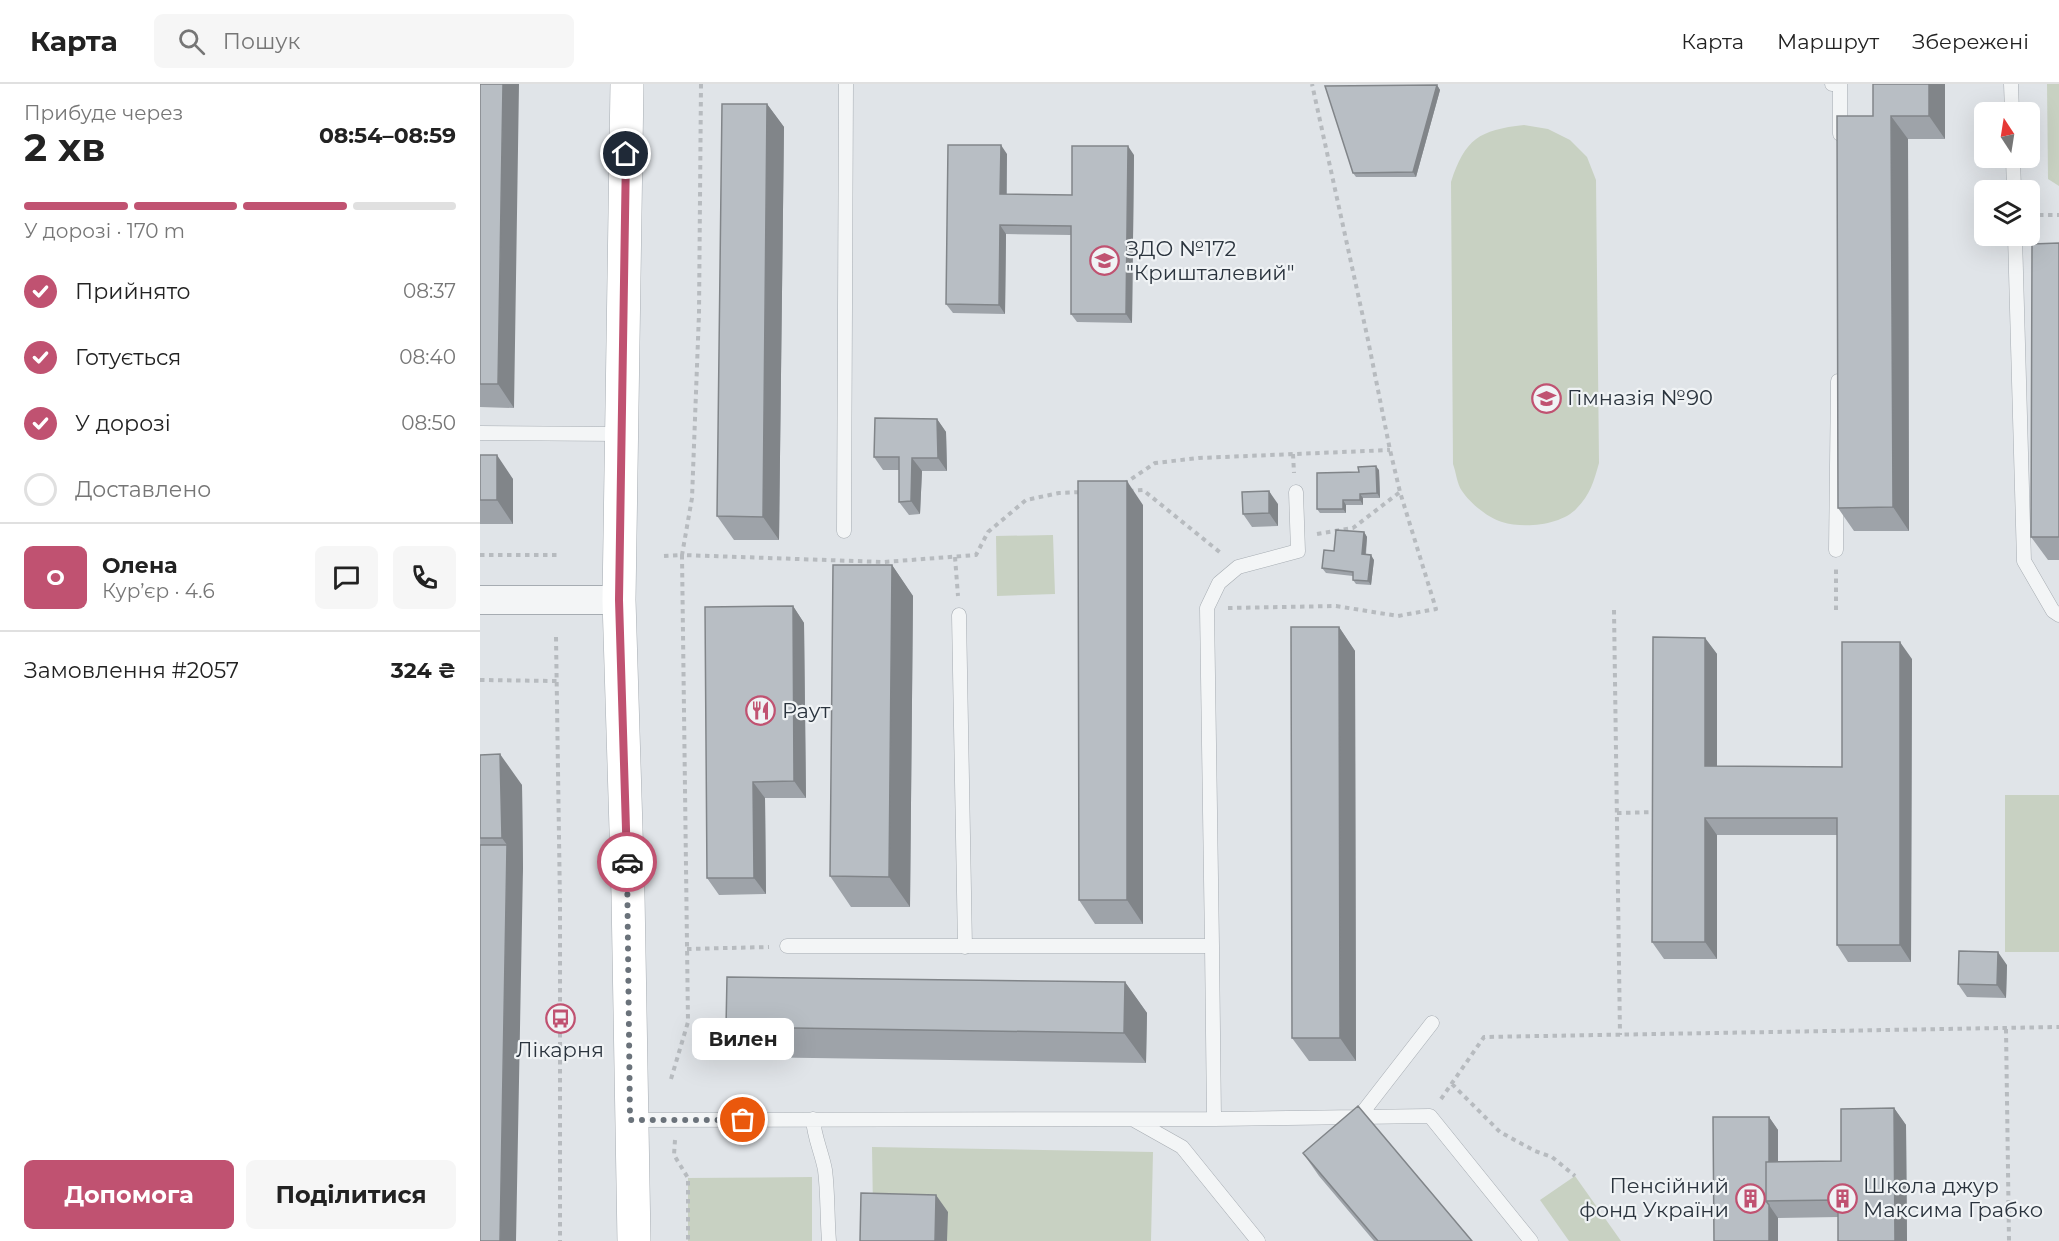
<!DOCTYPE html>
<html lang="uk">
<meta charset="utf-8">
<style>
:root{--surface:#fff;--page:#f6f6f6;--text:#222;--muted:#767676;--line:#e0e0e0;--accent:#c05271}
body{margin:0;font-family:Montserrat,sans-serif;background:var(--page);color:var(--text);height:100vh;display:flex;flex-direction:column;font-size:22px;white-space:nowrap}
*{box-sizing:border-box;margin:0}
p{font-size:20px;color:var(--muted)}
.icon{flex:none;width:33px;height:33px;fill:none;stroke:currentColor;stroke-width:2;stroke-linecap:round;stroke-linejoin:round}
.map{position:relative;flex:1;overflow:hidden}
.sheet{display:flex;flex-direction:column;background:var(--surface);width:480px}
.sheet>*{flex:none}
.needle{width:39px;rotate:348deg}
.buttons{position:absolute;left:1494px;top:18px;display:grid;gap:12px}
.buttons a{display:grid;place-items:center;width:66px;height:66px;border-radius:9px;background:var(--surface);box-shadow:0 6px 24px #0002;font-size:30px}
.pin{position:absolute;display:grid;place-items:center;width:51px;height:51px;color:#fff;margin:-26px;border:3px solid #fff;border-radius:50%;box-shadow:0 2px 6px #0007}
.courier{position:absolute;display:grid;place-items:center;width:60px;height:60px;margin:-30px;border:4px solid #c05271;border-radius:50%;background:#fff;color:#222;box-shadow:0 2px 8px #0007}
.bubble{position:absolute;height:42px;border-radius:9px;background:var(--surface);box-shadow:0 6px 24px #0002;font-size:20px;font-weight:700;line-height:42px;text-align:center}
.overview em{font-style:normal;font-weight:700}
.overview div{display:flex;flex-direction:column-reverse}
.overview{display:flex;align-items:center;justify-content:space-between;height:102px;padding:0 24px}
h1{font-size:39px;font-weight:700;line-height:45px}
.bar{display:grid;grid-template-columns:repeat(4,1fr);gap:9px 6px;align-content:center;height:72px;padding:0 24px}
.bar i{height:8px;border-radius:4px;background:var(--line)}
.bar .selected{background:var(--accent)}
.bar p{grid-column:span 4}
.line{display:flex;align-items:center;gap:15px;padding:0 24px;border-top:2px solid var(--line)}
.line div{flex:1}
.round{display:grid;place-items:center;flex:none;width:63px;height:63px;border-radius:9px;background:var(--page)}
ol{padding:0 24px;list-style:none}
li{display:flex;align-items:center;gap:18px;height:66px}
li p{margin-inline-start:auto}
li .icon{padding:6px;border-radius:50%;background:var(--accent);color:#fff;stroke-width:4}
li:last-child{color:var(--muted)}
li i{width:33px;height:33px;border:3px solid var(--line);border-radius:50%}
.primary-button{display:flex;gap:12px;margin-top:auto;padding:12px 24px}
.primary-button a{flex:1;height:69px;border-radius:9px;background:var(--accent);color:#fff;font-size:24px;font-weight:700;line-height:69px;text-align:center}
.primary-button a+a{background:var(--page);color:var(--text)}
header{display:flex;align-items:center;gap:36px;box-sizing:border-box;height:84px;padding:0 30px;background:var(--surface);border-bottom:2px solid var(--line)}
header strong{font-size:28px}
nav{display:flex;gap:33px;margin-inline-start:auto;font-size:21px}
.search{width:420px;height:54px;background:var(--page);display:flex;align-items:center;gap:15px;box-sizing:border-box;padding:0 21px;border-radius:9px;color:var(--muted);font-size:22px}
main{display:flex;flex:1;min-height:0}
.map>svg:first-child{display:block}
.green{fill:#c8d1c2}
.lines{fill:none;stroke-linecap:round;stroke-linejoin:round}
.lane-casing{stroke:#a6acb2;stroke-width:15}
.street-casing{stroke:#a6acb2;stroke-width:30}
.secondary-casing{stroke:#a6acb2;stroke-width:34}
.path{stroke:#b7bbbf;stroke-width:4;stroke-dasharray:4.5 4.5;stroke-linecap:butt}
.lane{stroke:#f3f5f6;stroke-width:14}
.street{stroke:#f3f5f6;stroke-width:28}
.secondary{stroke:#fff;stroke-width:33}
.wall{fill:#9ea3a9}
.shaded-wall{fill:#818589}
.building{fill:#b8bec4;stroke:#818589;stroke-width:1.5}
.done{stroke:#6a727a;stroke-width:6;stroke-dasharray:0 10.8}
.route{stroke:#c05271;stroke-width:8}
.labels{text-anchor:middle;stroke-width:4.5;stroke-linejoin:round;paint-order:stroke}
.poi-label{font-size:21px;fill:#2b343e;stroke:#f0f3f5;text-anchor:start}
</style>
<header>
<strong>Карта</strong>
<div class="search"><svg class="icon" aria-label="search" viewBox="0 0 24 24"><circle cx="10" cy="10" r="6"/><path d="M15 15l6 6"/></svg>Пошук</div>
<nav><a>Карта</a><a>Маршрут</a><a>Збережені</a></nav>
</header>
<main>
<section class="sheet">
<div class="overview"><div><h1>2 хв</h1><p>Прибуде через</p></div><em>08:54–08:59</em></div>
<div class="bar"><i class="selected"></i><i class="selected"></i><i class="selected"></i><i></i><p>У дорозі · 170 m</p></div>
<ol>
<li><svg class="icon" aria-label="check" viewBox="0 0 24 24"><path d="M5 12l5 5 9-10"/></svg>Прийнято<p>08:37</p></li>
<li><svg class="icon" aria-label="check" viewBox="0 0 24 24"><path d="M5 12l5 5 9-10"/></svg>Готується<p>08:40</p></li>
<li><svg class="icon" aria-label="check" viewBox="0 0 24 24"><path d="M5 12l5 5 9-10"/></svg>У дорозі<p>08:50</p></li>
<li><i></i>Доставлено</li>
</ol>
<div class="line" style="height:108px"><b class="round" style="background:var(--accent);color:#fff">О</b><div><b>Олена</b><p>Кур’єр · 4.6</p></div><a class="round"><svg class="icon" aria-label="chat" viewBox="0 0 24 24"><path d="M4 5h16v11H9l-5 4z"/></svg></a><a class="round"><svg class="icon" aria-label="phone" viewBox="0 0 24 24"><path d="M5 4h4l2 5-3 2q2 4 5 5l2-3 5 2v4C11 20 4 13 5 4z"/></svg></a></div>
<div class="line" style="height:78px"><div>Замовлення #2057</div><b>324 ₴</b></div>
<div class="primary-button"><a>Допомога</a><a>Поділитися</a></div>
</section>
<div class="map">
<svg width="1579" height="1157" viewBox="0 0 1579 1157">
<rect width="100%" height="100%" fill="#e0e4e8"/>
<path class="green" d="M1567,0H1579V102L1568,95Z
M1044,41L1068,45L1090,56L1107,73L1116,96L1119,379C1114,397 1110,411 1097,424C1082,441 1044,445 1022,438C1008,434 990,419 982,407C977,400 976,388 973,380L971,98C985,55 999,46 1044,41Z
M573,451L575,510L517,512L516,452Z
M1525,711H1579V868H1525Z
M392,1063L673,1068L671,1157H467L393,1126Z
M1095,1092L1141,1157H1089L1060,1116Z
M332,1093V1157H208V1094Z"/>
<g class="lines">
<defs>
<path id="lane" d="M1352,0H1360V50
M1531,0L1532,28
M1533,74L1534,106
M1535,152L1544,477L1573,527L1579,531
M0,349L141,350
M364,447L366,0
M1356,466L1358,297
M479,531L485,863
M307,862H732L727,524L739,499L758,483L818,467L816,408
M732,862L734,1035L950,1032L1051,1157
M879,1033L952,939
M333,1035C334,1053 342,1069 345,1086C348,1109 347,1133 349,1157
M153,1036L734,1035
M654,1036L702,1063L778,1157"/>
<path id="street" d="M0,516H139"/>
<path id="secondary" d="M147,0L139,516L148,811L154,1157"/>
</defs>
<use href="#lane" class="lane-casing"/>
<use href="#street" class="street-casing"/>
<use href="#secondary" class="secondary-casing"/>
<path class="path" d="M221,0L219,229L212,414L202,471L404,478L496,471L508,448L546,416L579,409L603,408
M1550,131H1579
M813,370L814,389
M644,400L675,379L719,374L910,366
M649,407L663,406L742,470
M837,450L873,444L920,408
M0,471H78
M184,472L202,471L208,938L191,995
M475,473L478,512
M748,524L856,522L918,532L956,525L920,408L910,366L888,256L832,0
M1134,526L1140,951
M1356,526V485
M76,553L80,820V1157
M0,596L77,597
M1137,729L1175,728
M207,865L289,863
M1526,945L1529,1157
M972,1000L1020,1048L1055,1067L1072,1073L1095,1092
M961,1015L1004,953L1579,943
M195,1056L194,1071L208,1094V1157"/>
<use href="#lane" class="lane"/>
<use href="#street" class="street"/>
<use href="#secondary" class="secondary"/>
</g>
<path class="wall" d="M0,0L34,324L0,323Z
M1465,0V55H1428L1429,447H1374L1358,424L1393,32Z
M957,1L960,6L936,93H876L873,89Z
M287,20L304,43L299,456H254L237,432Z
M527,70V111H592L654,71L652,239L597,238L591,230V151L526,150L525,230L473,229L466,220Z
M1579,159V476H1568L1551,453Z
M457,335L466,348L467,387H442L440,430L429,431L419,418V386H403L394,373Z
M0,371L33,395V440H0Z
M899,386L900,414H883V421H866V429H840L837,425Z
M798,420V442L772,443L763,430Z
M663,421V840H615L599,816Z
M884,448L887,453L886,471L894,476L891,501L876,500L873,496V492L846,489L842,484L854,467Z
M412,481L433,512L430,823H371L350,792Z
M313,522L324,539L326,714H285L286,810L239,811L227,794Z
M859,543L875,567L876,977H829L812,954Z
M1225,554L1237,570V682L1362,683L1432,575L1431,878H1368L1357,861V751H1237V875H1184L1172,858Z
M0,671L42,701L43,784L0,1157Z
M1527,881L1526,914L1487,913L1478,900Z
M645,898L667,929L666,979L267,973L246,943Z
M1414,1024L1426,1041L1427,1157H1358V1133L1298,1134V1157H1234L1289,1033L1298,1046V1078L1361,1077Z
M823,1069L992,1157H894L839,1092Z"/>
<path class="shaded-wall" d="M23,0H39L34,324L18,300Z
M1449,0H1465V55L1449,32Z
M957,1L960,6L936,93L933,88Z
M287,20L304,43L299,456L283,433Z
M1411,32L1428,55L1429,447L1413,423Z
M521,61L527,70L526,119L520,110Z
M648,62L654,71L652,239L646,230Z
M520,141L526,150L525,230L519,221Z
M457,335L466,348L467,387L458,374Z
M17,371L33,395V440L17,416Z
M432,374L442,387L440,430L431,417Z
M896,382L899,386L900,414L897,409Z
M647,397L663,421V840L647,816Z
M789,407L798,420V442L789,429Z
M880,410L883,414V421L880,416Z
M863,416L866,421V429L863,425Z
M884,448L887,453L885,475L882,470Z
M891,471L894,476L891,501L888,497Z
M412,481L433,512L430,823L409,793Z
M313,522L324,539L326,714L314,697Z
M859,543L875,567L876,977L860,954Z
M1225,554L1237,570V699L1225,682Z
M1420,558L1432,575L1431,878L1420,861Z
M20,670L42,701L43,784L36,1157H20L27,761L22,754Z
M273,698L285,714L286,810L274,794Z
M1225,734L1237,751V875L1225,858Z
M1518,868L1527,881L1526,914L1517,901Z
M645,898L667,929L666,979L644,949Z
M1414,1024L1426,1041L1427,1157H1415Z
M1289,1033L1298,1046V1117H1289Z
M456,1111L468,1128L467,1157H455Z
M1289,1121L1298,1134V1157H1289Z"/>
<path class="building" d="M0,0H23L18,300H0Z
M1393,0H1449V32H1411L1413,423L1358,424L1357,32H1393Z
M957,1L933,88L873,89L845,2Z
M242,20H287L283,433L237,432Z
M468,61H521L520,110L592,111V62H648L646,230H591V142L520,141L519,221L466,220Z
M1579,159V453H1551L1552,160Z
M395,334L457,335L458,374H432L431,417L419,418V373H394Z
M0,371H17V416H0Z
M896,382L897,409L880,410V416H863V425H837V389L879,388L878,383Z
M598,397H647V816H599Z
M789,407V429L763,430L762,408Z
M856,446L884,448L882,470L891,471L888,497L873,496V488L842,484L844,466L854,467Z
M353,481H412L409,793L350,792Z
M313,522L314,697L273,698L274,794H227L225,523Z
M811,543H859L860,954H812Z
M1173,553L1225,554V682L1362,683V558H1420V861H1357V734H1225V858H1172Z
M20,670L22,754H0V671Z
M0,761H27L20,1157H0Z
M1479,867L1518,868L1517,901L1478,900Z
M247,893L645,898L644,949L246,943Z
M878,1022L992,1157H898L823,1069Z
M1414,1024L1415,1157H1358V1116L1286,1117V1078L1361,1077V1025Z
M1233,1033H1289V1078H1286V1117L1289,1121V1157H1234Z
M381,1109L456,1111L455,1157H380Z"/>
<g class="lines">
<path class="done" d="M147,778L150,1036H263"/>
<path class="route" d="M146,70L139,516L147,778"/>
</g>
<defs>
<symbol id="school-ring" viewBox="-11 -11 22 22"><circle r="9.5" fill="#f0f3f5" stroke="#c05271" stroke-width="1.5"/><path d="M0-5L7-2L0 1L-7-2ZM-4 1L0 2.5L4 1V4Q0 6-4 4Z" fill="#c05271"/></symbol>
<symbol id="restaurant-ring" viewBox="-11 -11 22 22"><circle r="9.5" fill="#f0f3f5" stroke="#c05271" stroke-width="1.5"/><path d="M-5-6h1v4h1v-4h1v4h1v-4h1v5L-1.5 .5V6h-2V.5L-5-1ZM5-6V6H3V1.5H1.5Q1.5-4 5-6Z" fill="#c05271"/></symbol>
<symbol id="bus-ring" viewBox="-11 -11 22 22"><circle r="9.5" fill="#f0f3f5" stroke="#c05271" stroke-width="1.5"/><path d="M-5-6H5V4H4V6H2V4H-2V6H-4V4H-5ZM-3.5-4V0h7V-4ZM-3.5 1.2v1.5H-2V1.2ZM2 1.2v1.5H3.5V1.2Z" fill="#c05271"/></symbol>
<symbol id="building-ring" viewBox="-11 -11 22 22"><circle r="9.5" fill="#f0f3f5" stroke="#c05271" stroke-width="1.5"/><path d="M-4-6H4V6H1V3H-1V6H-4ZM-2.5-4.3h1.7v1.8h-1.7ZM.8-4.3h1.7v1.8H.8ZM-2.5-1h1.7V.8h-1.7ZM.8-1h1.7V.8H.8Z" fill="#c05271"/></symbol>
</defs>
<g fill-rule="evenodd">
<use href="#school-ring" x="608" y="160" width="33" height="33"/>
<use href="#school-ring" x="1050" y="298" width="33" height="33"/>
<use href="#restaurant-ring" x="264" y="610" width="33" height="33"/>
<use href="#bus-ring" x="64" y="918" width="33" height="33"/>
<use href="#building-ring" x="1254" y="1098" width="33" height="33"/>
<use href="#building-ring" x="1346" y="1098" width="33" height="33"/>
</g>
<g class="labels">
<g class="poi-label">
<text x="646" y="172">ЗДО №172<tspan x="646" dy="24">"Кришталевий"</tspan></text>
<text x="1087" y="321">Гімназія №90</text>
<text x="302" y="634">Раут</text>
<text x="80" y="973" text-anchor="middle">Лікарня</text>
<text x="1249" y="1109" text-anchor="end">Пенсійний<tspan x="1249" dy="24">фонд України</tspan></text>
<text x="1383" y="1109">Школа джур<tspan x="1383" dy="24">Максима Грабко</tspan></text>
</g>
</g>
</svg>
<div class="buttons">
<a><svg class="needle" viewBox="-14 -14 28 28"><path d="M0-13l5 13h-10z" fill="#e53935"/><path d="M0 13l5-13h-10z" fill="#767676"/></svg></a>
<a><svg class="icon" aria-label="layers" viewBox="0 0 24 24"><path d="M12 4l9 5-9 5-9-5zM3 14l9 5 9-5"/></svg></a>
</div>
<div class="pin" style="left:263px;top:1036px;background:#ea580c"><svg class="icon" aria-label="bag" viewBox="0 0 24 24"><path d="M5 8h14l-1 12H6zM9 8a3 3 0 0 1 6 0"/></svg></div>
<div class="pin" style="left:146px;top:70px;background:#1f2937"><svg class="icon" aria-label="home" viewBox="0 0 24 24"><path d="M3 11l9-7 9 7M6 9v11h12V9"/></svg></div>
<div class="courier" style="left:147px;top:778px"><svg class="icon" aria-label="car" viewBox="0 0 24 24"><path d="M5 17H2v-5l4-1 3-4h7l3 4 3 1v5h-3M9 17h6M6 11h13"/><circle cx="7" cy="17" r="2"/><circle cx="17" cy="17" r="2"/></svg></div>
<div class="bubble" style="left:212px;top:934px;width:102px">Вилен</div>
</div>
</main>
